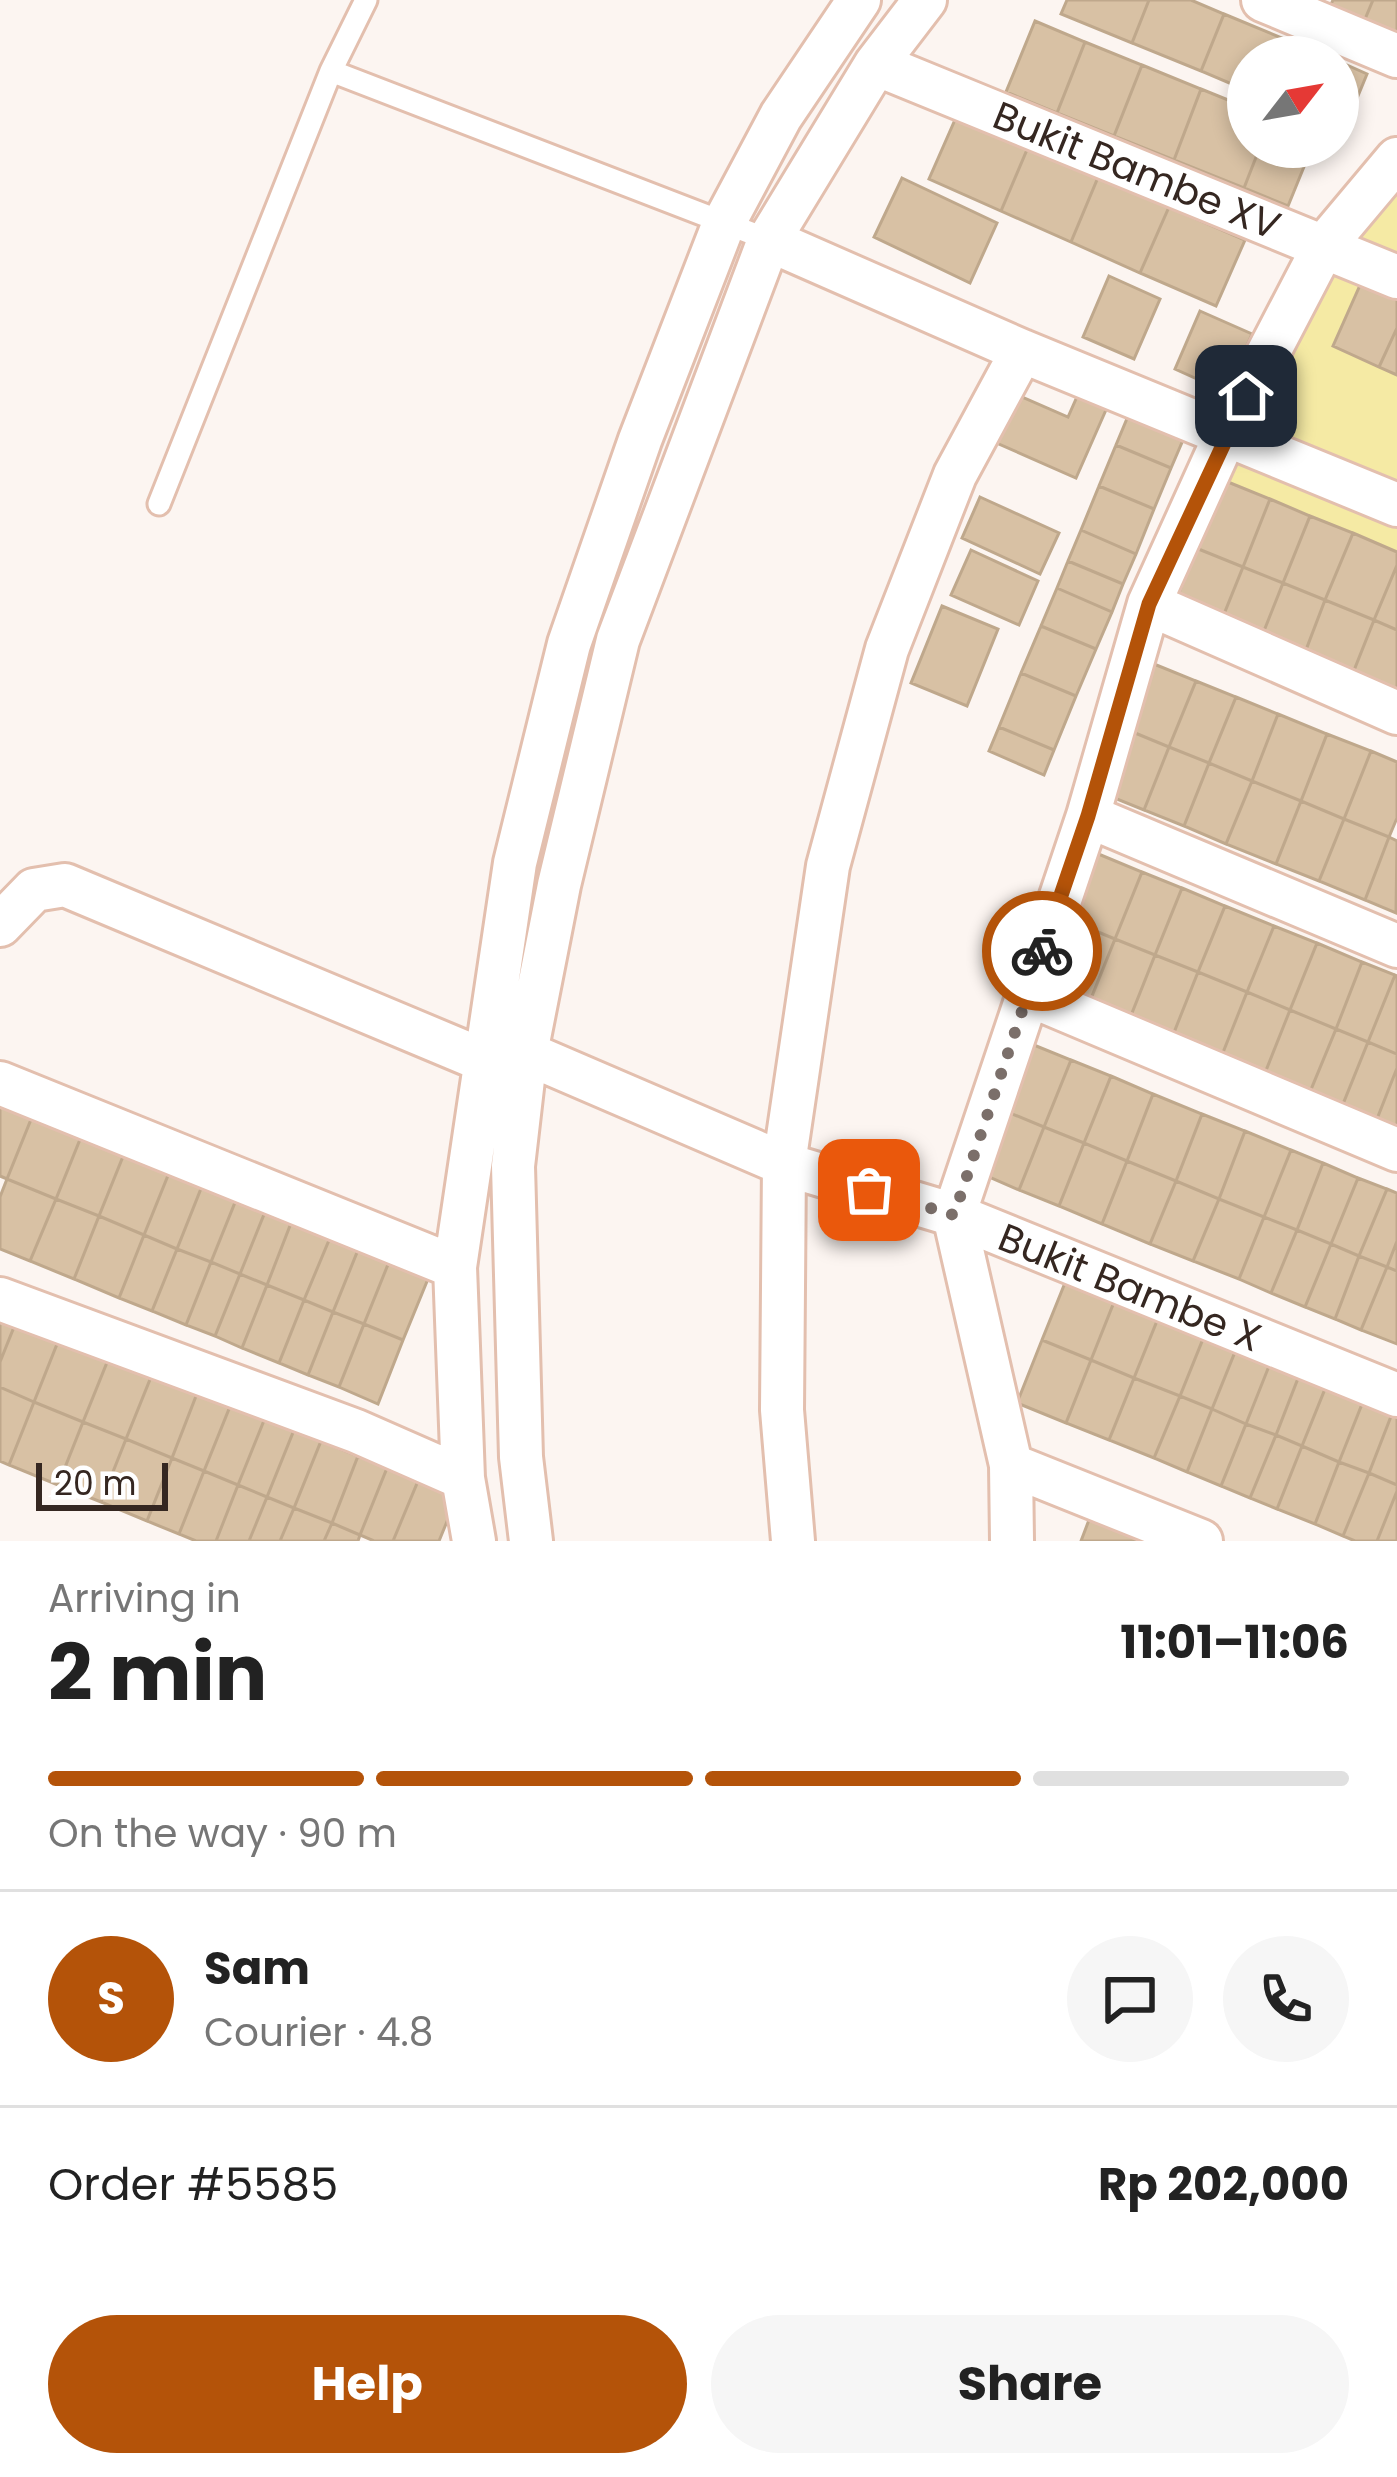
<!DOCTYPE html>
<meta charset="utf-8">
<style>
:root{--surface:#fff;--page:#f6f6f6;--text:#222;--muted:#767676;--line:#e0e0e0;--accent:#b45309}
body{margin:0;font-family:Poppins,sans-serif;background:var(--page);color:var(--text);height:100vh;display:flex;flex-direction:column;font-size:45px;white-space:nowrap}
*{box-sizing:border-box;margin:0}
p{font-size:39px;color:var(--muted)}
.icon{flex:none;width:66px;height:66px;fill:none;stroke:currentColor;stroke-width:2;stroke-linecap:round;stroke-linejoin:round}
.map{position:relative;height:1541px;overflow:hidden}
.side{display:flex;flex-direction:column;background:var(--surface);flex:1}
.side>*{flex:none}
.needle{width:78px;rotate:59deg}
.fabs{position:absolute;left:1227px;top:36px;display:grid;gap:24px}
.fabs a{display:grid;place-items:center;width:132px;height:132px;border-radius:50%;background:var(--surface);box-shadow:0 6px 18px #0003;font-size:60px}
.scale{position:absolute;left:36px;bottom:30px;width:132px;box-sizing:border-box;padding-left:12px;border:6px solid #352721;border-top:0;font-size:33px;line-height:42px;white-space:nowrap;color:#352721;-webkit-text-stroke:9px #fff;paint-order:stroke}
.pin{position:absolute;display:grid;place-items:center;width:102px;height:102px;color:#fff;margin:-51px;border-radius:24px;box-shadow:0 6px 18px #0006}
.courier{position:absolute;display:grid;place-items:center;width:120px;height:120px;margin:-60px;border:9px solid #b45309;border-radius:50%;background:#fff;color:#222;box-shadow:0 3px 15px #0007}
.head em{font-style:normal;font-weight:700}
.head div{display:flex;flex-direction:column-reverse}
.head{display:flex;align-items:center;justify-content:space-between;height:204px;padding:0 48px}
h1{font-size:78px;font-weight:700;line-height:90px}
.bar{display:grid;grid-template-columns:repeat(4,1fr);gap:18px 12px;align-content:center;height:144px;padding:0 48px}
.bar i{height:15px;border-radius:9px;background:var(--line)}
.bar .selected{background:var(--accent)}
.bar p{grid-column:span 4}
.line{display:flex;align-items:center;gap:30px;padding:0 48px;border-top:3px solid var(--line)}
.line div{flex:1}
.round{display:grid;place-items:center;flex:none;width:126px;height:126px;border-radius:63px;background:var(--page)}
.cta{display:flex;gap:24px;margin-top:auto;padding:24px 48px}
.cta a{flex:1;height:138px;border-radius:72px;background:var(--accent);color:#fff;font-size:48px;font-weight:700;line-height:138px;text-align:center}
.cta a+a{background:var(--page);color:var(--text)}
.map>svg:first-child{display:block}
.green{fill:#f5eaa4}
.building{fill:#d8c1a4;stroke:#bfa88c;stroke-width:3}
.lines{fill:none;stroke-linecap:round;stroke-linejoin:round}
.lane-casing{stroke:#e3bfae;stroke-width:27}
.street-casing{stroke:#e3bfae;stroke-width:48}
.lane{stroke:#fff;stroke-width:21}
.street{stroke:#fff;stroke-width:42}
.done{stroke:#7b6f6a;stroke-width:12;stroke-dasharray:0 21.6}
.route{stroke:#b45309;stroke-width:15}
.labels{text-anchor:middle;stroke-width:9;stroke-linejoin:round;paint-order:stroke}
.street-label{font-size:39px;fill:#352721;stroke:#fff}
</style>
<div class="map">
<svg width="1397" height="1541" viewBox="0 0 1397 1541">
<rect width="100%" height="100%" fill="#fcf5f1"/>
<path class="green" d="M1397,159V713L1149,604Z"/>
<path class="building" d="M1067,0H1149L1132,43L1061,14Z
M1149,0H1191L1224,14L1201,71L1132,43Z
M1333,0H1373L1363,24L1329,9Z
M1373,0H1397V38L1363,24Z
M1224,14L1294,43L1288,57H1248V91L1201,71Z
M1035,21L1085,42L1057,113L1006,92Z
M1085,42L1142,65L1114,136L1057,113Z
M1294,43L1328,57H1288Z
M1338,61L1367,74L1344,130L1338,128Z
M1142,65L1201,89L1174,160L1114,136Z
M1201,89L1248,108V147H1260L1244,188L1174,160Z
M958,113L1029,145L1001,211L929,179Z
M1029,145L1099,175L1071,242L1001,211Z
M1260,147H1312L1288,206L1244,188Z
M1099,175L1169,207L1140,273L1071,242Z
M902,178L997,223L970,283L874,237Z
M1169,207L1245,240L1216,306L1140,273Z
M1365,274L1397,288V328L1379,367L1333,346Z
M1109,276L1160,299L1134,359L1083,337Z
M1200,311L1252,334L1226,392L1175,369Z
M1397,328V375L1379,367Z
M1080,390L1109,403L1076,478L992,441L1013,393L1068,417Z
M1131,409L1186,433L1171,468L1116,445Z
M1116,445L1171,468L1154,509L1099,486Z
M1223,480L1270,499L1243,567L1196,548Z
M1099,486L1154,509L1136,554L1081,530Z
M980,497L1059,533L1040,574L962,538Z
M1270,499L1310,516L1283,583L1243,567Z
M1310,516L1353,533L1325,600L1283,583Z
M1081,530L1136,554L1123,584L1068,561Z
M1353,533L1397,552V565L1374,620L1325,600Z
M1196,548L1243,567L1218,629L1172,611Z
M971,550L1038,581L1019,625L951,595Z
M1068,561L1123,584L1112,612L1057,588Z
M1397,565V630L1374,620Z
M1243,567L1283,583L1258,646L1218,629Z
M1283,583L1325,600L1301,663L1258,646Z
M1057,588L1112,612L1096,649L1041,626Z
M1325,600L1374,620L1349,683L1301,663Z
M942,606L998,629L967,706L911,683Z
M1374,620L1397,630V689L1393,701L1349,683Z
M1041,626L1096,649L1076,696L1021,673Z
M1149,662L1196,681L1169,747L1123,728Z
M1021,673L1076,696L1054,750L999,727Z
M1196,681L1236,697L1209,763L1169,747Z
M1236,697L1278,714L1252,781L1209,763Z
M1278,714L1327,734L1301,801L1252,781Z
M999,727L1054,750L1044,775L989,751Z
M1123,728L1169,747L1144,810L1097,791Z
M1327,734L1371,751L1344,819L1301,801Z
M1169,747L1209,763L1184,826L1144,810Z
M1371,751L1397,762V818L1389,837L1344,819Z
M1209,763L1252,781L1226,844L1184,826Z
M1252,781L1301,801L1276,864L1226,844Z
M1301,801L1344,819L1319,881L1276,864Z
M1344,819L1389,837L1365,900L1319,881Z
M1389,837L1397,841L1396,913L1365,900Z
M1096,853L1142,872L1115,939L1069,920Z
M1142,872L1182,888L1155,955L1115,939Z
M1182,888L1225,906L1198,972L1155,955Z
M1225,906L1274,926L1247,992L1198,972Z
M1069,920L1115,939L1090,1001L1044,983Z
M1274,926L1317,943L1290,1010L1247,992Z
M1115,939L1155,955L1130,1018L1090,1001Z
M1317,943L1362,962L1336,1029L1290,1010Z
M1155,955L1198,972L1173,1035L1130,1018Z
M1362,962L1395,975L1368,1042L1336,1029Z
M1198,972L1247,992L1222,1055L1173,1035Z
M1395,975L1397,976V1054L1368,1042Z
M1247,992L1290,1010L1265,1073L1222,1055Z
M1290,1010L1336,1029L1310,1092L1265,1073Z
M1336,1029L1368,1042L1343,1104L1310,1092Z
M1024,1041L1071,1060L1044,1127L998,1108Z
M1368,1042L1397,1054V1068L1377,1119L1343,1104Z
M1071,1060L1111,1076L1084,1143L1044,1127Z
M1397,1068V1127L1377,1119Z
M1111,1076L1153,1094L1127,1161L1084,1143Z
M1153,1094L1202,1114L1176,1181L1127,1161Z
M0,1098L34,1112L7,1179L0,1176Z
M998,1108L1044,1127L1019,1190L973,1170Z
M34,1112L83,1132L56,1199L7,1179Z
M1202,1114L1245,1131L1219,1199L1176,1181Z
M1044,1127L1084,1143L1059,1206L1019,1190Z
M1245,1131L1291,1150L1264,1217L1219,1199Z
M83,1132L126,1149L99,1216L56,1199Z
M1084,1143L1127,1161L1102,1224L1059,1206Z
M126,1149L171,1168L144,1235L99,1216Z
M1291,1150L1323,1163L1297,1230L1264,1217Z
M1127,1161L1176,1181L1150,1244L1102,1224Z
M1323,1163L1358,1178L1331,1244L1297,1230Z
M171,1168L204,1181L177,1249L144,1235Z
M1358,1178L1387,1189L1359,1256L1331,1244Z
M7,1179L56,1199L30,1261L0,1249V1197Z
M204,1181L238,1195L211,1262L177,1249Z
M1176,1181L1219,1199L1193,1261L1150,1244Z
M1387,1189L1397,1193V1241L1387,1267L1359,1256Z
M238,1195L267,1207L240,1274L211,1262Z
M56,1199L99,1216L74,1279L30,1261Z
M1219,1199L1264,1217L1239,1279L1193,1261Z
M267,1207L293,1218L267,1285L240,1274Z
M99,1216L144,1235L119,1298L74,1279Z
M1264,1217L1297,1230L1271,1293L1239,1279Z
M293,1218L332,1233L304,1300L267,1285Z
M1297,1230L1331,1244L1305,1307L1271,1293Z
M332,1233L360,1245L333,1312L304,1300Z
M144,1235L177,1249L152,1311L119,1298Z
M1397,1241V1271L1387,1267Z
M1331,1244L1359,1256L1335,1319L1305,1307Z
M360,1245L391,1257L364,1324L333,1312Z
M177,1249L211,1262L186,1325L152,1311Z
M1359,1256L1387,1267L1361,1330L1335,1319Z
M391,1257L430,1274L403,1340L364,1324Z
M211,1262L240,1274L215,1336L186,1325Z
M1387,1267L1397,1271V1344L1361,1330Z
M1069,1273L1118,1292L1091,1360L1042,1340Z
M240,1274L267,1285L242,1348L215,1336Z
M267,1285L304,1300L279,1363L242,1348Z
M1118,1292L1161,1311L1134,1378L1091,1360Z
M304,1300L333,1312L308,1375L279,1363Z
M0,1310L18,1317L0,1362Z
M1161,1311L1207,1329L1180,1396L1134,1378Z
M333,1312L364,1324L339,1387L308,1375Z
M18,1317L61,1334L34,1402L0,1387V1362Z
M364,1324L403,1340L378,1404L339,1387Z
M1207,1329L1239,1342L1212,1409L1180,1396Z
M61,1334L110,1355L83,1422L34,1402Z
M1042,1340L1091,1360L1066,1423L1017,1403Z
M1239,1342L1273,1356L1246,1424L1212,1409Z
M110,1355L153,1372L126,1439L83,1422Z
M1273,1356L1302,1368L1276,1435L1246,1424Z
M1091,1360L1134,1378L1109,1440L1066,1423Z
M1302,1368L1329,1379L1302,1446L1276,1435Z
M153,1372L198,1391L172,1458L126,1439Z
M1134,1378L1180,1396L1154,1458L1109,1440Z
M1329,1379L1366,1394L1339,1462L1302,1446Z
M0,1387L34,1402L9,1465L0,1461Z
M198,1391L231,1404L204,1471L172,1458Z
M1366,1394L1395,1406L1369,1473L1339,1462Z
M1180,1396L1212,1409L1187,1472L1154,1458Z
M34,1402L83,1422L58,1485L9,1465Z
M231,1404L265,1418L238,1485L204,1471Z
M1395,1406L1397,1407V1485L1369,1473Z
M1212,1409L1246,1424L1221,1486L1187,1472Z
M265,1418L294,1430L267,1497L238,1485Z
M83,1422L126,1439L101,1502L58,1485Z
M1246,1424L1276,1435L1250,1498L1221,1486Z
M294,1430L321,1441L294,1508L267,1497Z
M1276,1435L1302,1446L1277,1509L1250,1498Z
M126,1439L172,1458L147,1521L101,1502Z
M321,1441L358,1456L332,1523L294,1508Z
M1302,1446L1339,1462L1315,1524L1277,1509Z
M358,1456L387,1468L360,1535L332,1523Z
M172,1458L204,1471L179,1534L147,1521Z
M1339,1462L1369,1473L1343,1536L1315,1524Z
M387,1468L418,1481L393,1541H374L360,1535Z
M204,1471L238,1485L216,1541H196L179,1534Z
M1369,1473L1397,1485V1491L1377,1541H1355L1343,1536Z
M418,1481L457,1497L439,1541H393Z
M238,1485L267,1497L249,1541H216Z
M1397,1491V1541H1377Z
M267,1497L294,1508L280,1541H249Z
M294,1508L332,1523L324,1541H280Z
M1092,1512L1146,1534L1143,1541H1081Z
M332,1523L360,1535L358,1541H324Z"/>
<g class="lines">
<defs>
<path id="lane" d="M331,71L366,0
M159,504L331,71L769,240"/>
<path id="street" d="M1263,0L1397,56
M876,64L1397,277
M769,240L1022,351L1397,505
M1149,604L1397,713
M1088,816L1397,946
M0,925L34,890L65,885L485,1061
M1027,994L1397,1150
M526,1053L784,1164L954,1215L1397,1395
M0,1083L455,1267
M0,1299L356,1431L463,1478
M1011,1465L1201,1541
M474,1541L463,1478L455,1267L515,863L569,644L640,440L724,223L781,116L859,0
M531,1541L521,1457L513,1166L526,1053L559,885L618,640L769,240L876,64L925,0
M793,1541L782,1410L784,1164L828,866L887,649L955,475L1022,351
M1012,1541L1011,1465L954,1215L1088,816L1149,604L1226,434L1324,246L1397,159"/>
</defs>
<use href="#lane" class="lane-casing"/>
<use href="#street" class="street-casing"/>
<use href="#lane" class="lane"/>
<use href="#street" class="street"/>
</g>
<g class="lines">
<path class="done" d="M869,1190L954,1215L1042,951"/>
<path class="route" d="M1042,951L1088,816L1149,604L1246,396"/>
</g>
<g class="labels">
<g class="street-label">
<text transform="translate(1137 170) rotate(22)" y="14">Bukit Bambe XV</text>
<text transform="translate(1130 1287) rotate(22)" y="14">Bukit Bambe X</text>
</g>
</g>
</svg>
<div class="fabs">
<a><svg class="needle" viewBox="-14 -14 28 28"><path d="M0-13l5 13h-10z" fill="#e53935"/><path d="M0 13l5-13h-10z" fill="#767676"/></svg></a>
</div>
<div class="scale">20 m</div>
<div class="pin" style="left:869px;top:1190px;background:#ea580c"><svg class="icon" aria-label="bag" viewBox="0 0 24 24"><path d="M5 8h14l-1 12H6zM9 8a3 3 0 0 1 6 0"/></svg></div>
<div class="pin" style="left:1246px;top:396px;background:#1f2937"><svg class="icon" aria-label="home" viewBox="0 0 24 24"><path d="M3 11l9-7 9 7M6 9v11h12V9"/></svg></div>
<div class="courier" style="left:1042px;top:951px"><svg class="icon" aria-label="bike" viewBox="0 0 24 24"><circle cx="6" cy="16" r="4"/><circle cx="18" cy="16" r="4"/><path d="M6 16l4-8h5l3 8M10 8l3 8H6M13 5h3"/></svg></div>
</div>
<section class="side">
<div class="head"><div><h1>2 min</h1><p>Arriving in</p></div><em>11:01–11:06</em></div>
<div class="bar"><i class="selected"></i><i class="selected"></i><i class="selected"></i><i></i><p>On the way · 90 m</p></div>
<div class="line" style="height:216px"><b class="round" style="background:var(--accent);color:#fff">S</b><div><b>Sam</b><p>Courier · 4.8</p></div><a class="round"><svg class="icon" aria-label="chat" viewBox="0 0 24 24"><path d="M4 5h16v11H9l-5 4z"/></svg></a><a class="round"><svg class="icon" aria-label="phone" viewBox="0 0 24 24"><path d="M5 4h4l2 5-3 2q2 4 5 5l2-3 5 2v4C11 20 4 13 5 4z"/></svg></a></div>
<div class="line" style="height:156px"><div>Order #5585</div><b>Rp 202,000</b></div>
<div class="cta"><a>Help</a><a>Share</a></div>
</section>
